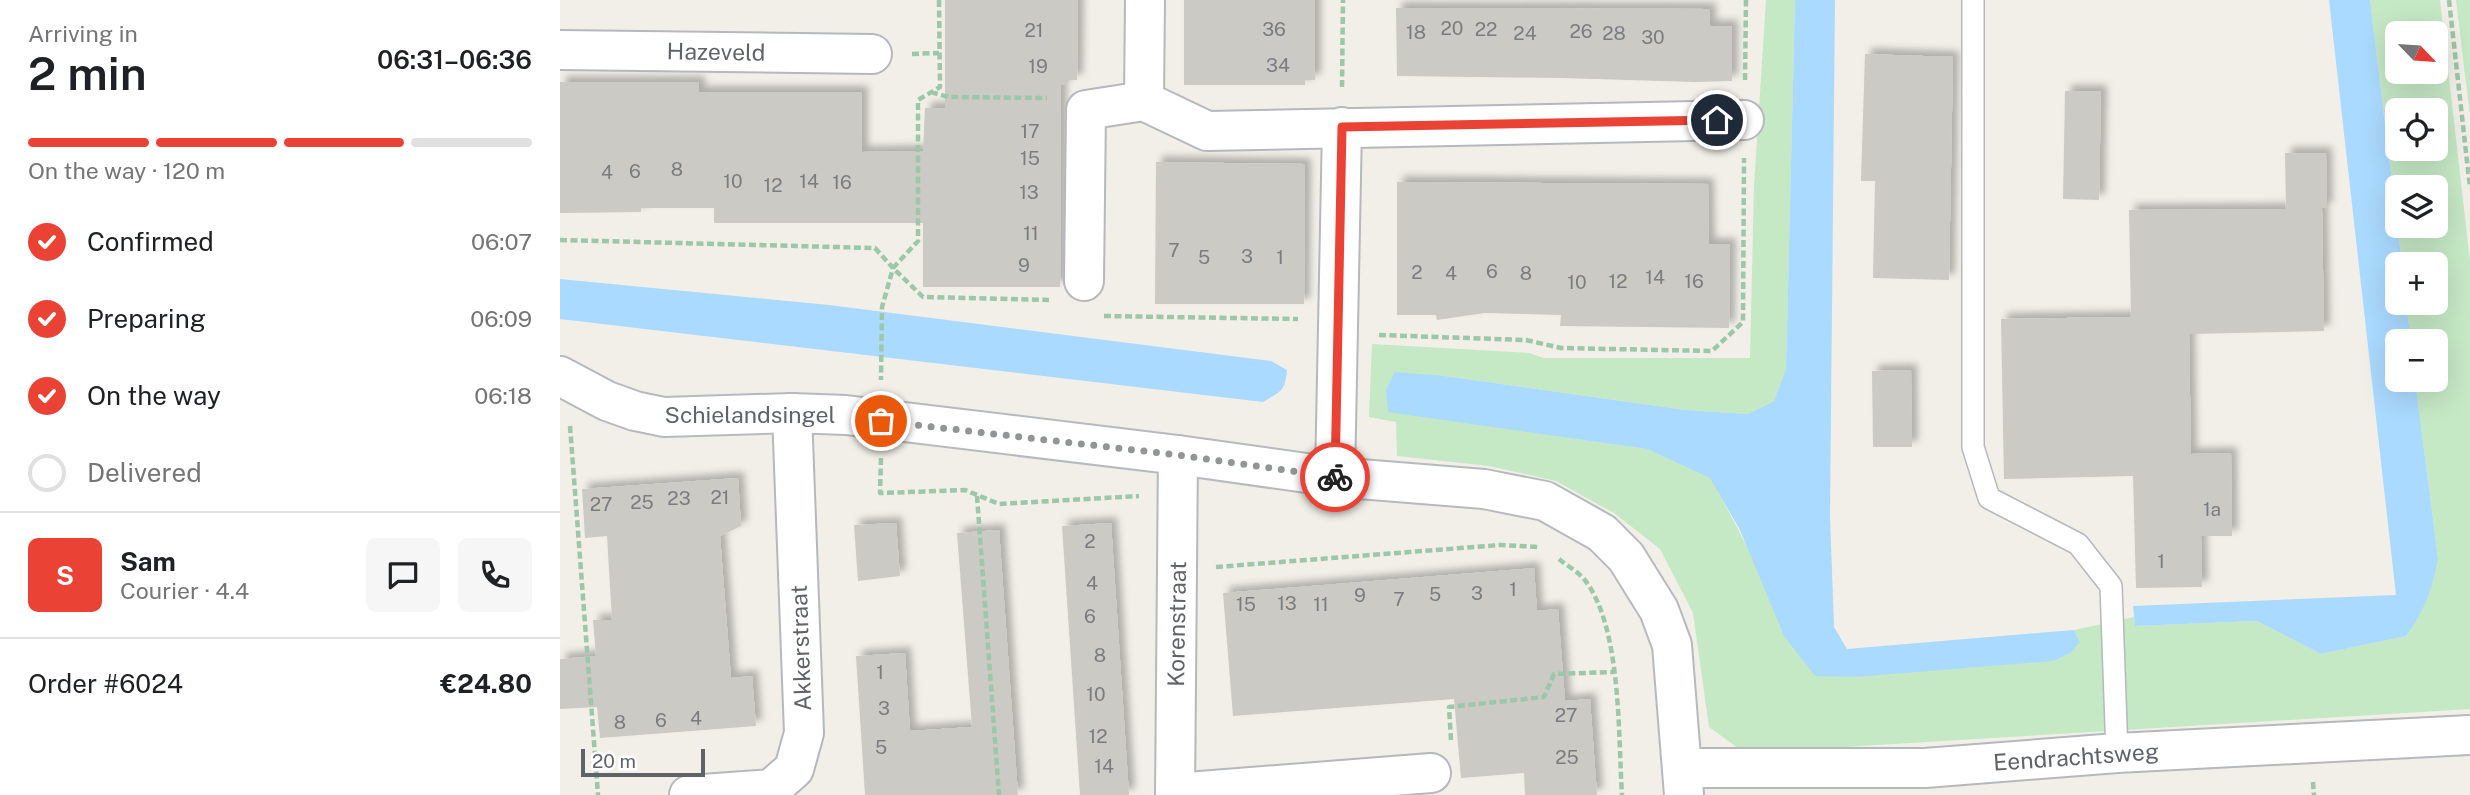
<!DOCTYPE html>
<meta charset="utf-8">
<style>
:root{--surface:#fff;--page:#f6f6f6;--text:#202124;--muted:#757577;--line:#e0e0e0;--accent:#ea4335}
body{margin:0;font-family:"Public Sans",sans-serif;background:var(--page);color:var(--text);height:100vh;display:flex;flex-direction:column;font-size:26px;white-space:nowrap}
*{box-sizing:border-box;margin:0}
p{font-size:23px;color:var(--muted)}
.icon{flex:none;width:38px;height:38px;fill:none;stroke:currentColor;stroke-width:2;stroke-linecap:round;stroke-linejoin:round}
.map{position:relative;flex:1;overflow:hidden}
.details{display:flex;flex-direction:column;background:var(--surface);width:560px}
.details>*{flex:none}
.needle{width:46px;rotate:115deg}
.buttons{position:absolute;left:1825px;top:21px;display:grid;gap:14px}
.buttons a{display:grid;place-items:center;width:63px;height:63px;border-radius:10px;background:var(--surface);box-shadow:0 7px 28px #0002;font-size:35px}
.scale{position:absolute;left:21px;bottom:18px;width:124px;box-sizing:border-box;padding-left:7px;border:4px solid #5f6368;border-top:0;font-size:19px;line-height:24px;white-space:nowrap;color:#5f6368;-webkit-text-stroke:5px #fff;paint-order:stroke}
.pin{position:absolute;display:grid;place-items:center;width:60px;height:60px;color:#fff;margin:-30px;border:4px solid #fff;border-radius:50%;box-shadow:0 2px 7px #0007}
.courier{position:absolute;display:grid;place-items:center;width:70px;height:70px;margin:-35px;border:5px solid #ea4335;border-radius:50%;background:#fff;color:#222;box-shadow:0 2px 9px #0007}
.headline em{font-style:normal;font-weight:600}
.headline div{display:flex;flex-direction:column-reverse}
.headline{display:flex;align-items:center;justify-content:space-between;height:119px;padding:0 28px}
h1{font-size:46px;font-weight:600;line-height:52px}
.bar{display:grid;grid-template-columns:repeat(4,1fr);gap:10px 7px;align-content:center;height:84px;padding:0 28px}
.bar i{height:9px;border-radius:5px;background:var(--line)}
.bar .active{background:var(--accent)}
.bar p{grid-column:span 4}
.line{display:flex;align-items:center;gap:18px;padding:0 28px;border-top:2px solid var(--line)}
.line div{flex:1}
.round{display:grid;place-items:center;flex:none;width:74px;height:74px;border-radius:10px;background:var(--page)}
ol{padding:0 28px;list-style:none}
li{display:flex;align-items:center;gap:21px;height:77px}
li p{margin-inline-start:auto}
li .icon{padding:7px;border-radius:50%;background:var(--accent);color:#fff;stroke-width:4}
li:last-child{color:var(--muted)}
li i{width:38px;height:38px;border:4px solid var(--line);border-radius:50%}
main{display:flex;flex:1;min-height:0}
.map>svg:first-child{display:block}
.green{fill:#c5e8c5;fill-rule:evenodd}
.water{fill:#aadaff}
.building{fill:#cccac5;filter:url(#shadow)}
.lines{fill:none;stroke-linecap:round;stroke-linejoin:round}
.lane-casing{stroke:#b5b8bc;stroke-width:24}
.street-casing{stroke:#b5b8bc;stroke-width:42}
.secondary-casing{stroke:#b6babf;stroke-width:42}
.path{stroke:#9cc7a9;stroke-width:4.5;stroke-dasharray:7 3.5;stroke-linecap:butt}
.lane{stroke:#fff;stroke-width:21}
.street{stroke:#fff;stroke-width:38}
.secondary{stroke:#fff;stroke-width:38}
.done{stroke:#929495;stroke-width:7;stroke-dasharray:0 12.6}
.route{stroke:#ea4335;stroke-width:9}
.labels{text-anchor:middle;stroke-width:5;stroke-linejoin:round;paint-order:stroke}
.number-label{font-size:19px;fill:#7a7d7f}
.street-label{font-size:23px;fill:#5f6368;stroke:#fff}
</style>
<main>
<section class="details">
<div class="headline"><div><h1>2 min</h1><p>Arriving in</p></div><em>06:31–06:36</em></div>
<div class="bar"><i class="active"></i><i class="active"></i><i class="active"></i><i></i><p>On the way · 120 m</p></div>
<ol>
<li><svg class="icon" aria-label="check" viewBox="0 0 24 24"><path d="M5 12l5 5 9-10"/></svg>Confirmed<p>06:07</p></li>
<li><svg class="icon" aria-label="check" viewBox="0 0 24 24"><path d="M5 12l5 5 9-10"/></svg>Preparing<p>06:09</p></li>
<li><svg class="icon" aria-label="check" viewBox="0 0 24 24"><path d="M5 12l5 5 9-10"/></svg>On the way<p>06:18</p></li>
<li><i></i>Delivered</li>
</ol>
<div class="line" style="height:126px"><b class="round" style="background:var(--accent);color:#fff">S</b><div><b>Sam</b><p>Courier · 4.4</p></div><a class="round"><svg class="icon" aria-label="chat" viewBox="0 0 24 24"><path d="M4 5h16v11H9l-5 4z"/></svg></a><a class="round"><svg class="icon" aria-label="phone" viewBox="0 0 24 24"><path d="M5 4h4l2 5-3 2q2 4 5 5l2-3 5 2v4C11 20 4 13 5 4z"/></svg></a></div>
<div class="line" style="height:91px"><div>Order #6024</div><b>€24.80</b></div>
</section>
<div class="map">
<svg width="1910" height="795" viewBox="0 0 1910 795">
<defs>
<filter id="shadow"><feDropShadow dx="6" dy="-6" stdDeviation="3.5" flood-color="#0004"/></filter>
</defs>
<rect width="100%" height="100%" fill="#f1efe8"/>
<path class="green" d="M1206,0H1235L1226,369L1214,401L1188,414L1126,410L885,376L828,411L1087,449L1151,478L1255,676L1520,642L1514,630L1574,617L1575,626L1697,621L1761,654L1846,636L1878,558L1855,380H1876V341H1851L1846,303H1876V264H1842L1810,0H1880L1910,261V709L1185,753L1149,727L1133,613L1100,549L1054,513L996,481L929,466L837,456L836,422L809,417L812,344L970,353L983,358H1190L1194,186ZM1838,33H1876V72H1838ZM1838,110H1876V149H1838ZM1838,187H1876V226H1838Z
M1896,0H1910V116Z"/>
<path class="water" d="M1235,0H1275L1270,516L1274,627L1287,649L1514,630L1520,642L1510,653L1493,661L1295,677L1255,676L1224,636L1180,530L1150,478L1087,449L828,412L826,390L835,372L885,376L1126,410L1188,414L1214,401L1226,369Z
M1769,0H1810L1842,264H1838V303H1846L1851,341H1838V380H1855L1878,558C1872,590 1865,610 1846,636L1761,654L1697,621L1575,626L1573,606L1836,595Z
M0,279L269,305L711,361L727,370C725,392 721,391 703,402L0,319Z"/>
<path class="building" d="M385,0H518L517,80H506V85H501L500,287H363V223H154V208H81V212L0,213V82H139V92H302V152L363,151L365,108H385Z
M624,0H755V80H745V85H624Z
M836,8L1150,9V26H1172V81L1135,82L1002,78L837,76Z
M1305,54L1393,57L1389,280L1313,278L1315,181H1301Z
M1505,91H1541L1539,200L1503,199Z
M1725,153H1766L1767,208H1762L1764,331L1629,334L1631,454L1671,453L1672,536H1641L1642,587L1576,588L1573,476L1444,479L1441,319L1571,317L1569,210L1726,209Z
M596,162L745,164L744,304H595Z
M837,182L1148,184L1149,244H1170L1169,328L1000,326L1001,315L924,313L877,320L876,315H837Z
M1351,370L1352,447H1313L1312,371Z
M178,478L181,526L160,536L171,678L192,676L196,726L40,738L37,707L0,709V659L36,656L33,620H52L47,536L25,538L22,489Z
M336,523L340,576L298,581L294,525Z
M551,523L569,795H520L502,526Z
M439,530L458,795H305L296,656L345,653L350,731L412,727L397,533Z
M974,568L977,611L998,609L1005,701L1030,699L1037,795H965L964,773L901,778L894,699L673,716L663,593Z"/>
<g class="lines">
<defs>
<path id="lane" d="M1413,0V447L1429,498L1518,544L1551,586L1557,753"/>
<path id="street" d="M585,0L584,101L647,131L1184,120
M0,50L312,54
M524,281L526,110L584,101
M775,477L782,127
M1122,768H1365L1557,753L1910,735
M615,793L871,773
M129,795L211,789L234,769L244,733L232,413
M615,795L618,455"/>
<path id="secondary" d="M0,376L47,401L75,411L104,417L232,413L286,415L618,455L775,477L924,489L985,501L1042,533L1066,557L1099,610L1112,645L1124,795"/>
</defs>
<use href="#lane" class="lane-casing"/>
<use href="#street" class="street-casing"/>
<use href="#secondary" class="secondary-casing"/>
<path class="path" d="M379,0L380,87L358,100V241L333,268L363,297L489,300
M1889,0L1910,188
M352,54L379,53
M1185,80L1186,0
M782,87L783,0
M371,92L388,97L487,98
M0,240L315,248L333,268L322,307L321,380
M544,316L738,319
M819,335L966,340L1001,348L1152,351L1183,322L1184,158
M10,426L38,795
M321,458L320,493L405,490L439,504L579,496
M417,496L439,795
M999,559C1006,565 1017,571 1024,579C1062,626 1058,736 1062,795
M656,567L940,545L979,547
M891,740L889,707L984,697L994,674L1054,672
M1753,782L1754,795"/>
<use href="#lane" class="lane"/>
<use href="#street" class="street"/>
<use href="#secondary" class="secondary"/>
</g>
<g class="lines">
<path class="done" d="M321,421L618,455L775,477"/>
<path class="route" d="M775,477L782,127L1157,120"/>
</g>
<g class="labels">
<g class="number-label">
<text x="892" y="35">20</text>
<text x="714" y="36">36</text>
<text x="926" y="36">22</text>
<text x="474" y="37">21</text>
<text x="1021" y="38">26</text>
<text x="856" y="39">18</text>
<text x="965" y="40">24</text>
<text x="1054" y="40">28</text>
<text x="1093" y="44">30</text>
<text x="718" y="72">34</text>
<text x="478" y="73">19</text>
<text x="470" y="138">17</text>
<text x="470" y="165">15</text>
<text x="117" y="176">8</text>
<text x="75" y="178">6</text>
<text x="47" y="179">4</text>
<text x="173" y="188">10</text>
<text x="249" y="188">14</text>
<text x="282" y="189">16</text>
<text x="213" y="192">12</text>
<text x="469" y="199">13</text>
<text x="471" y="240">11</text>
<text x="614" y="257">7</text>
<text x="687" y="263">3</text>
<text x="644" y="264">5</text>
<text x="720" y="264">1</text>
<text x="464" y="272">9</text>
<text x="932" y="278">6</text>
<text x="857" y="279">2</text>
<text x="891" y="280">4</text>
<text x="966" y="280">8</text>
<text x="1095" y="284">14</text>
<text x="1058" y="288">12</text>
<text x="1134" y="288">16</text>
<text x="1017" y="289">10</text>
<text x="160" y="504">21</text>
<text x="119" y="505">23</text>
<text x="82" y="509">25</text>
<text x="41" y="511">27</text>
<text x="1652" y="516">1a</text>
<text x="530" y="548">2</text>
<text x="1601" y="568">1</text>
<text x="532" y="590">4</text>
<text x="953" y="596">1</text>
<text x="917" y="600">3</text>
<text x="875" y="601">5</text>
<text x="800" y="602">9</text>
<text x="839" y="606">7</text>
<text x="727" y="610">13</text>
<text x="686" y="611">15</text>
<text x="761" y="611">11</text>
<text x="530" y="623">6</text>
<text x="540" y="662">8</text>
<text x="320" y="679">1</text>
<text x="536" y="701">10</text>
<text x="324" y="715">3</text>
<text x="1006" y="722">27</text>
<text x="136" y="725">4</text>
<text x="101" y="727">6</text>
<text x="60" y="729">8</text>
<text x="538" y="743">12</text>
<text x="321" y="754">5</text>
<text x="1007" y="764">25</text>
<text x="544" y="773">14</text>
</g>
<g class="street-label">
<text transform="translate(156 52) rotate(1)" y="8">Hazeveld</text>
<text x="190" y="423">Schielandsingel</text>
<text transform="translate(617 624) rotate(-89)" y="8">Korenstraat</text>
<text transform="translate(241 648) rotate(-92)" y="8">Akkerstraat</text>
<text transform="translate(1516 757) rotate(-4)" y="8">Eendrachtsweg</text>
</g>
</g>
</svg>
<div class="buttons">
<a><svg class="needle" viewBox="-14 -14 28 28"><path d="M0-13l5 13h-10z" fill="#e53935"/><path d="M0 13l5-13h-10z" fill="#757577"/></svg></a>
<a><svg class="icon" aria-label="locate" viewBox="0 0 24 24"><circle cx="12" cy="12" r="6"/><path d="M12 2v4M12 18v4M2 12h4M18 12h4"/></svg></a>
<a><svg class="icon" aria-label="layers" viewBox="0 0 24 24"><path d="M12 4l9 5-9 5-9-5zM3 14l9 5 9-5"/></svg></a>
<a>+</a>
<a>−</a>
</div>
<div class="scale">20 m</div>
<div class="pin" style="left:321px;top:421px;background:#ea580c"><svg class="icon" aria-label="bag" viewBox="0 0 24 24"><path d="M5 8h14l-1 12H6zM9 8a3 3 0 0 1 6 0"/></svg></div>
<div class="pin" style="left:1157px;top:120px;background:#1f2937"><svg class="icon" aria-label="home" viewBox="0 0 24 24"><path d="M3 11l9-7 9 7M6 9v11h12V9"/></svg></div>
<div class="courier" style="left:775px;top:477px"><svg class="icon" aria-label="bike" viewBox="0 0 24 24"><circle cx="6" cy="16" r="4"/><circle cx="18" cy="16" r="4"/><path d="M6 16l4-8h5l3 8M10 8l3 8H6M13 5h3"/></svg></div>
</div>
</main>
